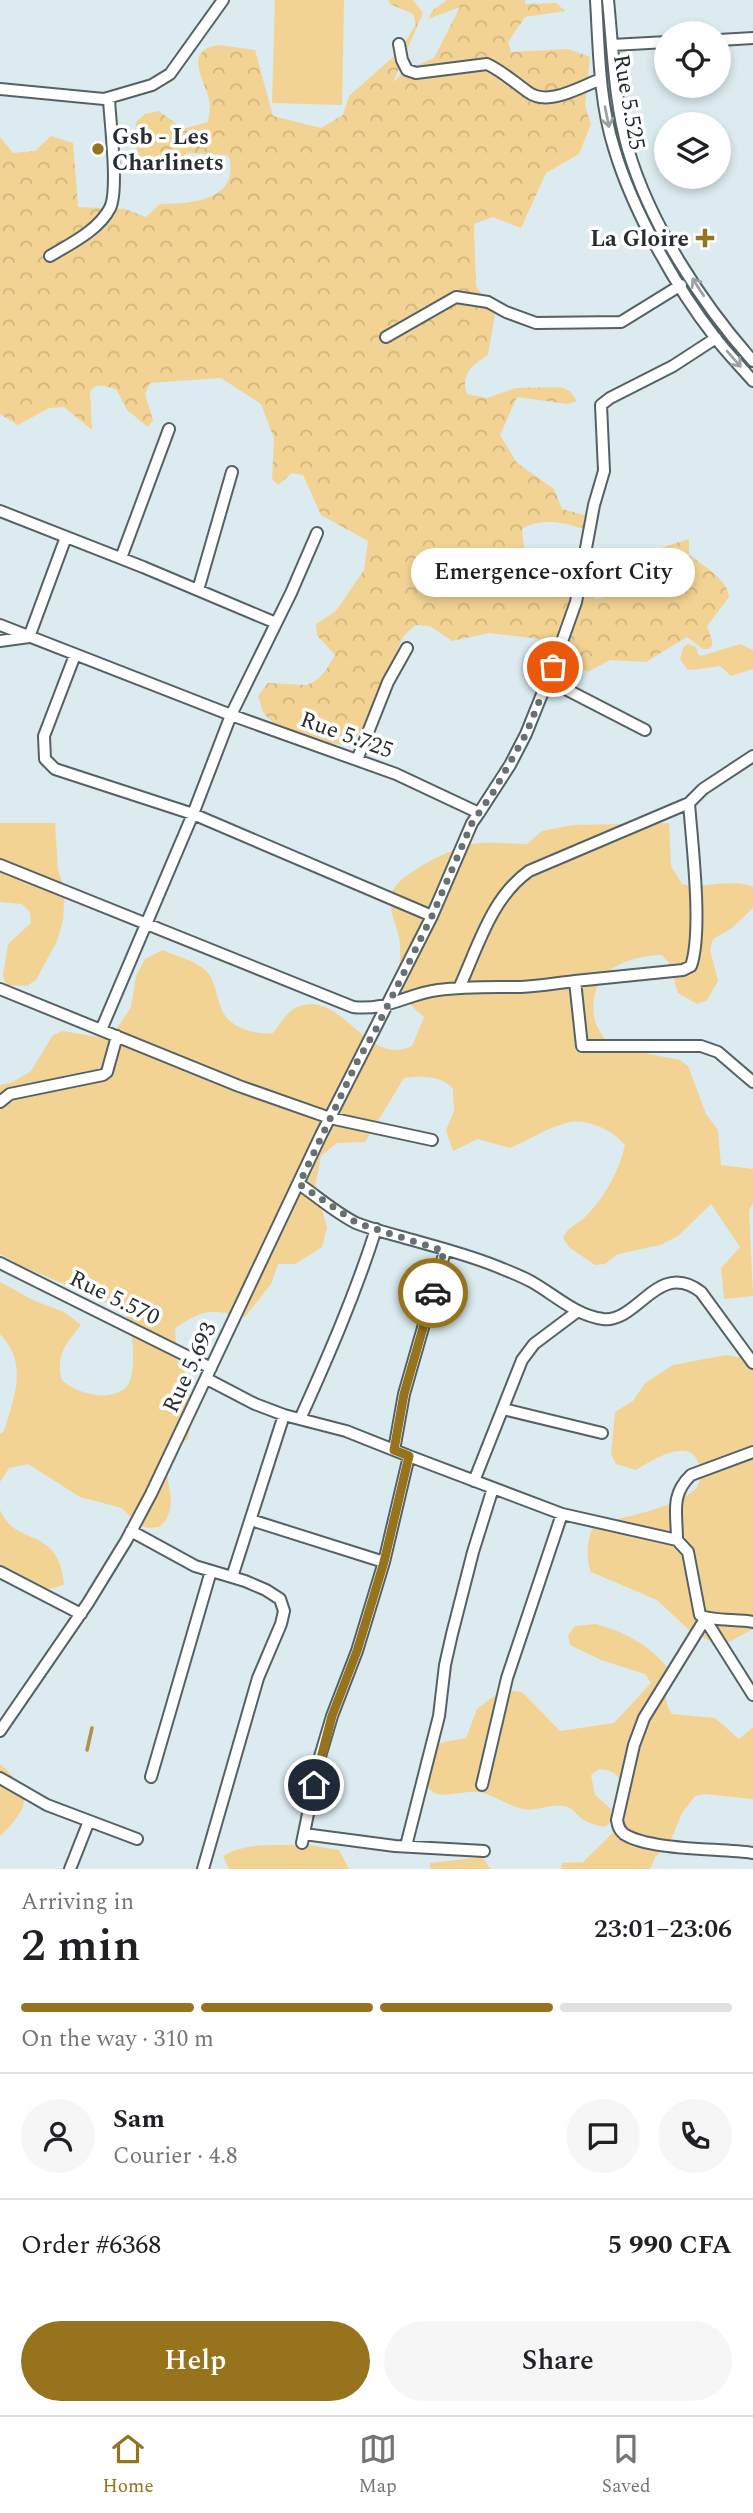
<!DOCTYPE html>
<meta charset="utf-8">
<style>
:root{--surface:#fff;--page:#f6f6f6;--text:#202124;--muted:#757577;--line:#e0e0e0;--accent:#97731d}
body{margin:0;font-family:Spectral,serif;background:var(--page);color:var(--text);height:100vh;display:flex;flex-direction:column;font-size:26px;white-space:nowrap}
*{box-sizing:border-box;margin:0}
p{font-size:23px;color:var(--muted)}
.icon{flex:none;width:38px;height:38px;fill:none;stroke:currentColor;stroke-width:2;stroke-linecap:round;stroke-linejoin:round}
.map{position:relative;height:1869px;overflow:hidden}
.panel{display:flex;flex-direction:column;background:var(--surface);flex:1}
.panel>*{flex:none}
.buttons{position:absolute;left:654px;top:21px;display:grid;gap:14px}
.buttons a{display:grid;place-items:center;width:77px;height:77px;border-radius:50%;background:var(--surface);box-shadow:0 4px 10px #0003;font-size:35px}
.pin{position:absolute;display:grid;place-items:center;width:60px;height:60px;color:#fff;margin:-30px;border:4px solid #fff;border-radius:50%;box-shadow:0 2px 7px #0007}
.courier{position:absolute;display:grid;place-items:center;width:70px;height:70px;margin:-35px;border:5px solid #97731d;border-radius:50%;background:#fff;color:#222;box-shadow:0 2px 9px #0007}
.bubble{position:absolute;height:49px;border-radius:24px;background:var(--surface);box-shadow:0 4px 10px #0003;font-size:23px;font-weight:600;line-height:49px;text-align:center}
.summary em{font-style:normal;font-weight:600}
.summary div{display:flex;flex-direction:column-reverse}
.summary{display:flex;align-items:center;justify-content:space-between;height:119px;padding:0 21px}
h1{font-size:46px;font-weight:600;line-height:52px}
.bar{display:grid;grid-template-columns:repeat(4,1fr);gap:10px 7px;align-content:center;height:84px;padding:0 21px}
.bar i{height:9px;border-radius:5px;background:var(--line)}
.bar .on{background:var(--accent)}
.bar p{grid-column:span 4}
.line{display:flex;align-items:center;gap:18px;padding:0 21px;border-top:2px solid var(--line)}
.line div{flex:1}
.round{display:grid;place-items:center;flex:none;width:74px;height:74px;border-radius:37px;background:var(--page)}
.button{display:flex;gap:14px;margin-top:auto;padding:14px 21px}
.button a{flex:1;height:80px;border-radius:42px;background:var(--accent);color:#fff;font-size:28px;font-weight:600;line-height:80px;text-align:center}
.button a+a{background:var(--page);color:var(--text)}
.tabs{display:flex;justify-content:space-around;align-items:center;height:98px;border-top:2px solid var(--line);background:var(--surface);font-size:19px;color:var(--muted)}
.tabs a{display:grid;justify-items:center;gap:4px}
.tabs .on{color:var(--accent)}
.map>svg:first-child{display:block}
.green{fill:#f3d393}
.forest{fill:url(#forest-crowns)}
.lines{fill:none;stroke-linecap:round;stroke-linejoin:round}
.stream{stroke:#b49045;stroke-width:3.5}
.minor-casing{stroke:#546266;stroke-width:14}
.minor{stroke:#fff;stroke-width:10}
.oneway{stroke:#9ea1a2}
.done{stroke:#677073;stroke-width:7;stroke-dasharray:0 12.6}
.route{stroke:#97731d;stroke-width:9}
.poi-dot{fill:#97731d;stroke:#fff;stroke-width:2.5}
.labels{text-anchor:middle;stroke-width:7;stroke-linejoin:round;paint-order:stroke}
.street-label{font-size:23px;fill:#282e30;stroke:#fff}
.poi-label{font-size:23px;font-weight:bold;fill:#282e30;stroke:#fff;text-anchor:start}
</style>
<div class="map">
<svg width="753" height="1869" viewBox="0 0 753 1869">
<defs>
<pattern id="forest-crowns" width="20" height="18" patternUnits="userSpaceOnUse" patternTransform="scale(1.75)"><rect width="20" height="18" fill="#f3d393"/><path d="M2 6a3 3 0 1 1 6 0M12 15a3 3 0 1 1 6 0" fill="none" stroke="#d0b57f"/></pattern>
</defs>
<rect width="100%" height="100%" fill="#dbebef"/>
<path class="green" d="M275,0H344L342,105L272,103Z
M687,644L696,647L698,654L701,656L740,644L753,650V669L731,676L720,666L692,670L687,669L680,659L683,648Z
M0,823H55L58,870L65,890L63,920L57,941L36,980L27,986L6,985L3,975L8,944L31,923L30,912L22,904L0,902Z
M669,823L671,866L682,884C705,890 730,877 753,887V908L732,928L713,939L710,950L718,981L707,1000L697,1004L678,993L669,963L662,955C624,956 588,972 594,1016C595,1026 604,1037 609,1046L680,1060L688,1066L706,1114L718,1130L721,1165L753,1169V1202L749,1211L753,1296L724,1299L721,1268L740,1247L711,1204L678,1236L660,1245L618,1254L605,1264L595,1265L569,1247L563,1238C568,1226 577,1225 586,1216C605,1197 619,1171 625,1145C613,1130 585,1117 566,1123C547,1128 528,1140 510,1148L478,1139L453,1151L446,1130L454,1111L453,1089C440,1075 422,1076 404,1078L365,1142L337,1143L321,1156L315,1187L327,1227L322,1247L295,1264H278L271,1284L245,1317C210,1309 206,1308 175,1328L177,1360L188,1377L192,1420L188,1439L168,1448L164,1458L171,1499L170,1510L166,1520L159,1527L148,1528L137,1524L122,1508L80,1497L28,1464L9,1468L0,1482V1434L4,1431C14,1397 29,1364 0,1334V1282L35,1301L64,1312L81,1325C66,1343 55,1356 62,1380C75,1394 113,1403 127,1386C137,1374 134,1325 124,1312C123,1311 117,1307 115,1306L22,1266L0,1254V1085L13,1082L31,1071L53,1035L63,1031L104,1038L114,1033L131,1007L136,976L145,959L163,950C176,956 193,960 204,969C217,979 216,1001 224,1014C233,1029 258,1035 273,1033C279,1026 287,1012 295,1008C342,986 366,1069 412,1046L424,1017C390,988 401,985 400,946C400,928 387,914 392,893C396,875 454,847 473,844C490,841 509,844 527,844L542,831L573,825Z
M726,1355L748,1359L753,1357V1629L725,1644H715L688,1629L657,1600L591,1572C585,1557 587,1537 595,1524C622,1518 673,1508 693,1491C700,1486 700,1479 700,1472C697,1432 654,1459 636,1470L616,1464L611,1454L615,1412L633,1401L645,1383L673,1365Z
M0,1510C17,1549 58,1524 64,1584C43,1596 21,1583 0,1575Z
M596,1624C626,1633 648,1644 668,1668C666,1685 662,1700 672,1714L715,1718L739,1739L753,1727V1799L704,1794L695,1796L682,1813L670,1842L656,1856L650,1869H561L562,1863L583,1862C602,1842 639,1817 624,1787C618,1774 613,1770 599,1769L591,1775L595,1795L611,1809L612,1820L605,1827C598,1825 589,1824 584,1820C578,1817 574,1809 567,1807C553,1802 538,1812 524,1809C508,1806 490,1793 478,1792C454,1790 428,1808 421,1771C419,1764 419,1757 425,1751C434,1742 453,1741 466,1738L477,1709L502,1690L522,1692L560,1731L614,1723L651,1683L645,1674L601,1660L570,1645L568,1635L575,1626Z
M0,1764C33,1793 31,1806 0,1836Z
M309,1845L339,1850L349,1869H229L223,1856C246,1841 282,1846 309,1845Z
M482,1857L491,1869H430V1863Z"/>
<path class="forest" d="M388,0H413L423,13L393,82L407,70L434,58L460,7L428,19L433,10L447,0H525V4L556,3L565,11L525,17L508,42L511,52L568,49L590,57L585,106L591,124L579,154L546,173L521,228L493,217L474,224L476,286L495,314L488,355C472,365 460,375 467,394L487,398L516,388L560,387L570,391L577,401L568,404L517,397L500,435L517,463L554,489L562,509L591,517L590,527C579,530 572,524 561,523C548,521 533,522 522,529C523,549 527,563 548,570L568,562L578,566L579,587L596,599L606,597L623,560L689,539V555C702,565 728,579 729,597L707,626L712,641V646L708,649H703L687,637L646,662L610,660L588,672L540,639L489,633L452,641L430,626L415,625L403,637L363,727L350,745H345C321,742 278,734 263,712C261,707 260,700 258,696L268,683L306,685C321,681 328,667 335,655L317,635L316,624L336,611L364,570L368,541L321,515L303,475L292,473L278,485L272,479L274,438L261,404L221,378L150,383L145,394L153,420L148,427L127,410L116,389C107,387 97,382 90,391L92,430L64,407L49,408L18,425L0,414V137L13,153L35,151L51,136L73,143L78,207L125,209L146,217L160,204C190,204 240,201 229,157L225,155L188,153L158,174C136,160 134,147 136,122L145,114L159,111L183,129L208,122C209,115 211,106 209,99C205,81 182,50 219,45L255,50L273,116L321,128L343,115L349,96L400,51L416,24L413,14L390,4Z"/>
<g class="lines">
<path class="stream" d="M87,1750L92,1728"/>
<defs>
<path id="minor" d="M596,0C599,49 599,101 614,148C632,209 675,286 714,336C726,352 740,366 753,381
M608,0C613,49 614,101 628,149C650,224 702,304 753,361
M719,40L753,38
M399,44L402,60L407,70L416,73L487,64C502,71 514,82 528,92C548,107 580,87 601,79
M612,45L667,42
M0,89L104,99L152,85L170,74L223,0
M50,256C70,244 99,230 110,208C119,190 110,122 109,99
M386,337L456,297L488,302L506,312L536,323L621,322L681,285
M0,511L143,567L276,623
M121,558L169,429
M198,590L232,472
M0,625L231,715L396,774L479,813L472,823L432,916L321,1135L151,1494L126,1541L88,1603L0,1731
M0,641L29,637L66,537
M75,655L44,736L45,759L55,769L193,814L432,916
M548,680L645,730
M753,756L703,789L689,803C692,844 703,931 691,966L683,970L575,981L582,1046H701L718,1052L753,1082
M357,760L388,682L407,648
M479,813L510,765L526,734L553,667L576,602L594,505L604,471L601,405L610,398L673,366L716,338
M0,865L353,1007C387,1011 407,994 438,990C466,986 493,987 521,987C539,986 557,983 575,981
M459,988C478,947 491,898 529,871L689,803
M0,989L239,1086L330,1118L432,1140
M101,1030L193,814L231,715L291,593L317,533
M0,1102L10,1094L103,1075L107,1072L117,1036
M299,1184C318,1197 336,1213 356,1223C371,1229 387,1233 402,1237C436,1247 471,1255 503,1269C513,1273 523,1277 532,1282C555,1295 575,1315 603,1319C638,1323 658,1259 701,1292L753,1363
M0,1263L211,1368
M207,1379L255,1404L284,1415L346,1431L409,1456L384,1562L357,1651L332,1716L319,1760L302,1843
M503,1409L602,1433
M300,1419C328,1357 355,1295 376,1229
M394,1450L404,1394L445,1251
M409,1456L562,1514L677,1540L688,1552L700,1615C708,1621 740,1619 753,1622
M474,1481L522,1360L534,1344L578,1311
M251,1520L384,1562
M131,1531L195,1566L245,1581L266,1590L280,1599L284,1611L281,1624L258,1678L203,1869
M677,1540C677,1513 670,1495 691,1475L753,1452
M0,1572L81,1614
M232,1577L284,1415
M753,1695L705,1619L644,1718L634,1745L617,1820C618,1826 619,1830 624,1834C651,1851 719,1848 753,1853
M151,1777L211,1571
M0,1778L47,1805L137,1839
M482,1785L507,1678L562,1514
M304,1834L395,1846L484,1851
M406,1846L439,1716L445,1665L452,1634L473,1552L493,1488
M70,1869L89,1821"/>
</defs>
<use href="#minor" class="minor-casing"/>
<use href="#minor" class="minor"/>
</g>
<defs><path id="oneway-shaft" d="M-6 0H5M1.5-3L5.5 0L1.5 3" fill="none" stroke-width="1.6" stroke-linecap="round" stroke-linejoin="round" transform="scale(1.75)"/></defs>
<g class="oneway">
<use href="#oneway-shaft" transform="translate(607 117) rotate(79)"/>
<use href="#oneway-shaft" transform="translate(698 287) rotate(-123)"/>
<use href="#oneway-shaft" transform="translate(734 359) rotate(49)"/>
</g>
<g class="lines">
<path class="done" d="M433,1293L444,1251L357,1223L299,1184L358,1060L375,1031L432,916L472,823L494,791L526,734L553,667"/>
<path class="route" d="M314,1785L332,1716L357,1651L384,1562L409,1456L394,1450L404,1394L433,1293"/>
</g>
<g class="poi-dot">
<circle cx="98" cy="149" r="7"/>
<path d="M701.5 227.5h7v7h7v7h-7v7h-7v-7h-7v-7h7z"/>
</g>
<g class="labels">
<g class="street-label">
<text transform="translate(630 102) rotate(80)" y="8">Rue 5.525</text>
<text transform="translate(347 734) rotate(20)" y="8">Rue 5.725</text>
<text transform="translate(115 1297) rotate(26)" y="8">Rue 5.570</text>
<text transform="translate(189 1367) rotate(-65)" y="8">Rue 5.693</text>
</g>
<g class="poi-label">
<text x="112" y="144">Gsb - Les<tspan x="112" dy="26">Charlinets</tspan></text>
<text x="689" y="246" text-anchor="end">La Gloire</text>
</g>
</g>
</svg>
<div class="buttons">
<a><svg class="icon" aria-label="locate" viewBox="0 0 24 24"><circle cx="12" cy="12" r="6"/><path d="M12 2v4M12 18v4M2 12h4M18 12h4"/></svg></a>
<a><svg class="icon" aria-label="layers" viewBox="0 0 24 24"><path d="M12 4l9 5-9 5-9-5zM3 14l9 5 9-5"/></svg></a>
</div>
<div class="pin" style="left:553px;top:667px;background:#ea580c"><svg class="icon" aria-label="bag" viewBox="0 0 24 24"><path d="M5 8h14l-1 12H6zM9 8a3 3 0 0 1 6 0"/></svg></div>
<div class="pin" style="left:314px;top:1785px;background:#1f2937"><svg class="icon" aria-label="home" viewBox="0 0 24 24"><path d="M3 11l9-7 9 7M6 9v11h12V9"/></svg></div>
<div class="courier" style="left:433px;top:1293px"><svg class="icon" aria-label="car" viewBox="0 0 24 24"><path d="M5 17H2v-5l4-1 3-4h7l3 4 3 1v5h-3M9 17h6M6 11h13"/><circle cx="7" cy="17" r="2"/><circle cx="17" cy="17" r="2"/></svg></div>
<div class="bubble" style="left:411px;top:548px;width:284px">Emergence-oxfort City</div>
</div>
<section class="panel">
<div class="summary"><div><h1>2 min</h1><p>Arriving in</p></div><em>23:01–23:06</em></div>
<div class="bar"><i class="on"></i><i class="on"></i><i class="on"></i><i></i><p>On the way · 310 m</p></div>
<div class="line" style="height:126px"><a class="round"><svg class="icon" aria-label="person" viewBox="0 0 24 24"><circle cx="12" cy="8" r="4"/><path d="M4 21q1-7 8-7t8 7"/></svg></a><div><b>Sam</b><p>Courier · 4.8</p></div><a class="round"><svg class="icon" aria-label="chat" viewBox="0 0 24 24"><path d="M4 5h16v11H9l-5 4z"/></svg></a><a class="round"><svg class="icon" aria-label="phone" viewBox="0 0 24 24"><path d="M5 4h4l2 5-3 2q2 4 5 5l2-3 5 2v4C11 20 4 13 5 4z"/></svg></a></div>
<div class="line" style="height:91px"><div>Order #6368</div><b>5 990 CFA</b></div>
<div class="button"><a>Help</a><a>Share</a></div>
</section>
<nav class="tabs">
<a class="on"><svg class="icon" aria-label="home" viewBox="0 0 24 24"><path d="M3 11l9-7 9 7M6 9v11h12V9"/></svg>Home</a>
<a><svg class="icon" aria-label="map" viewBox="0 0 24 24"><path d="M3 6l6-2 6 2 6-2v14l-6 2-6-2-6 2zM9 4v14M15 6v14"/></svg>Map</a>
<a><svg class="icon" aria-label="saved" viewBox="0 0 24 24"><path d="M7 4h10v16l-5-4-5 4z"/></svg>Saved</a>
</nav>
